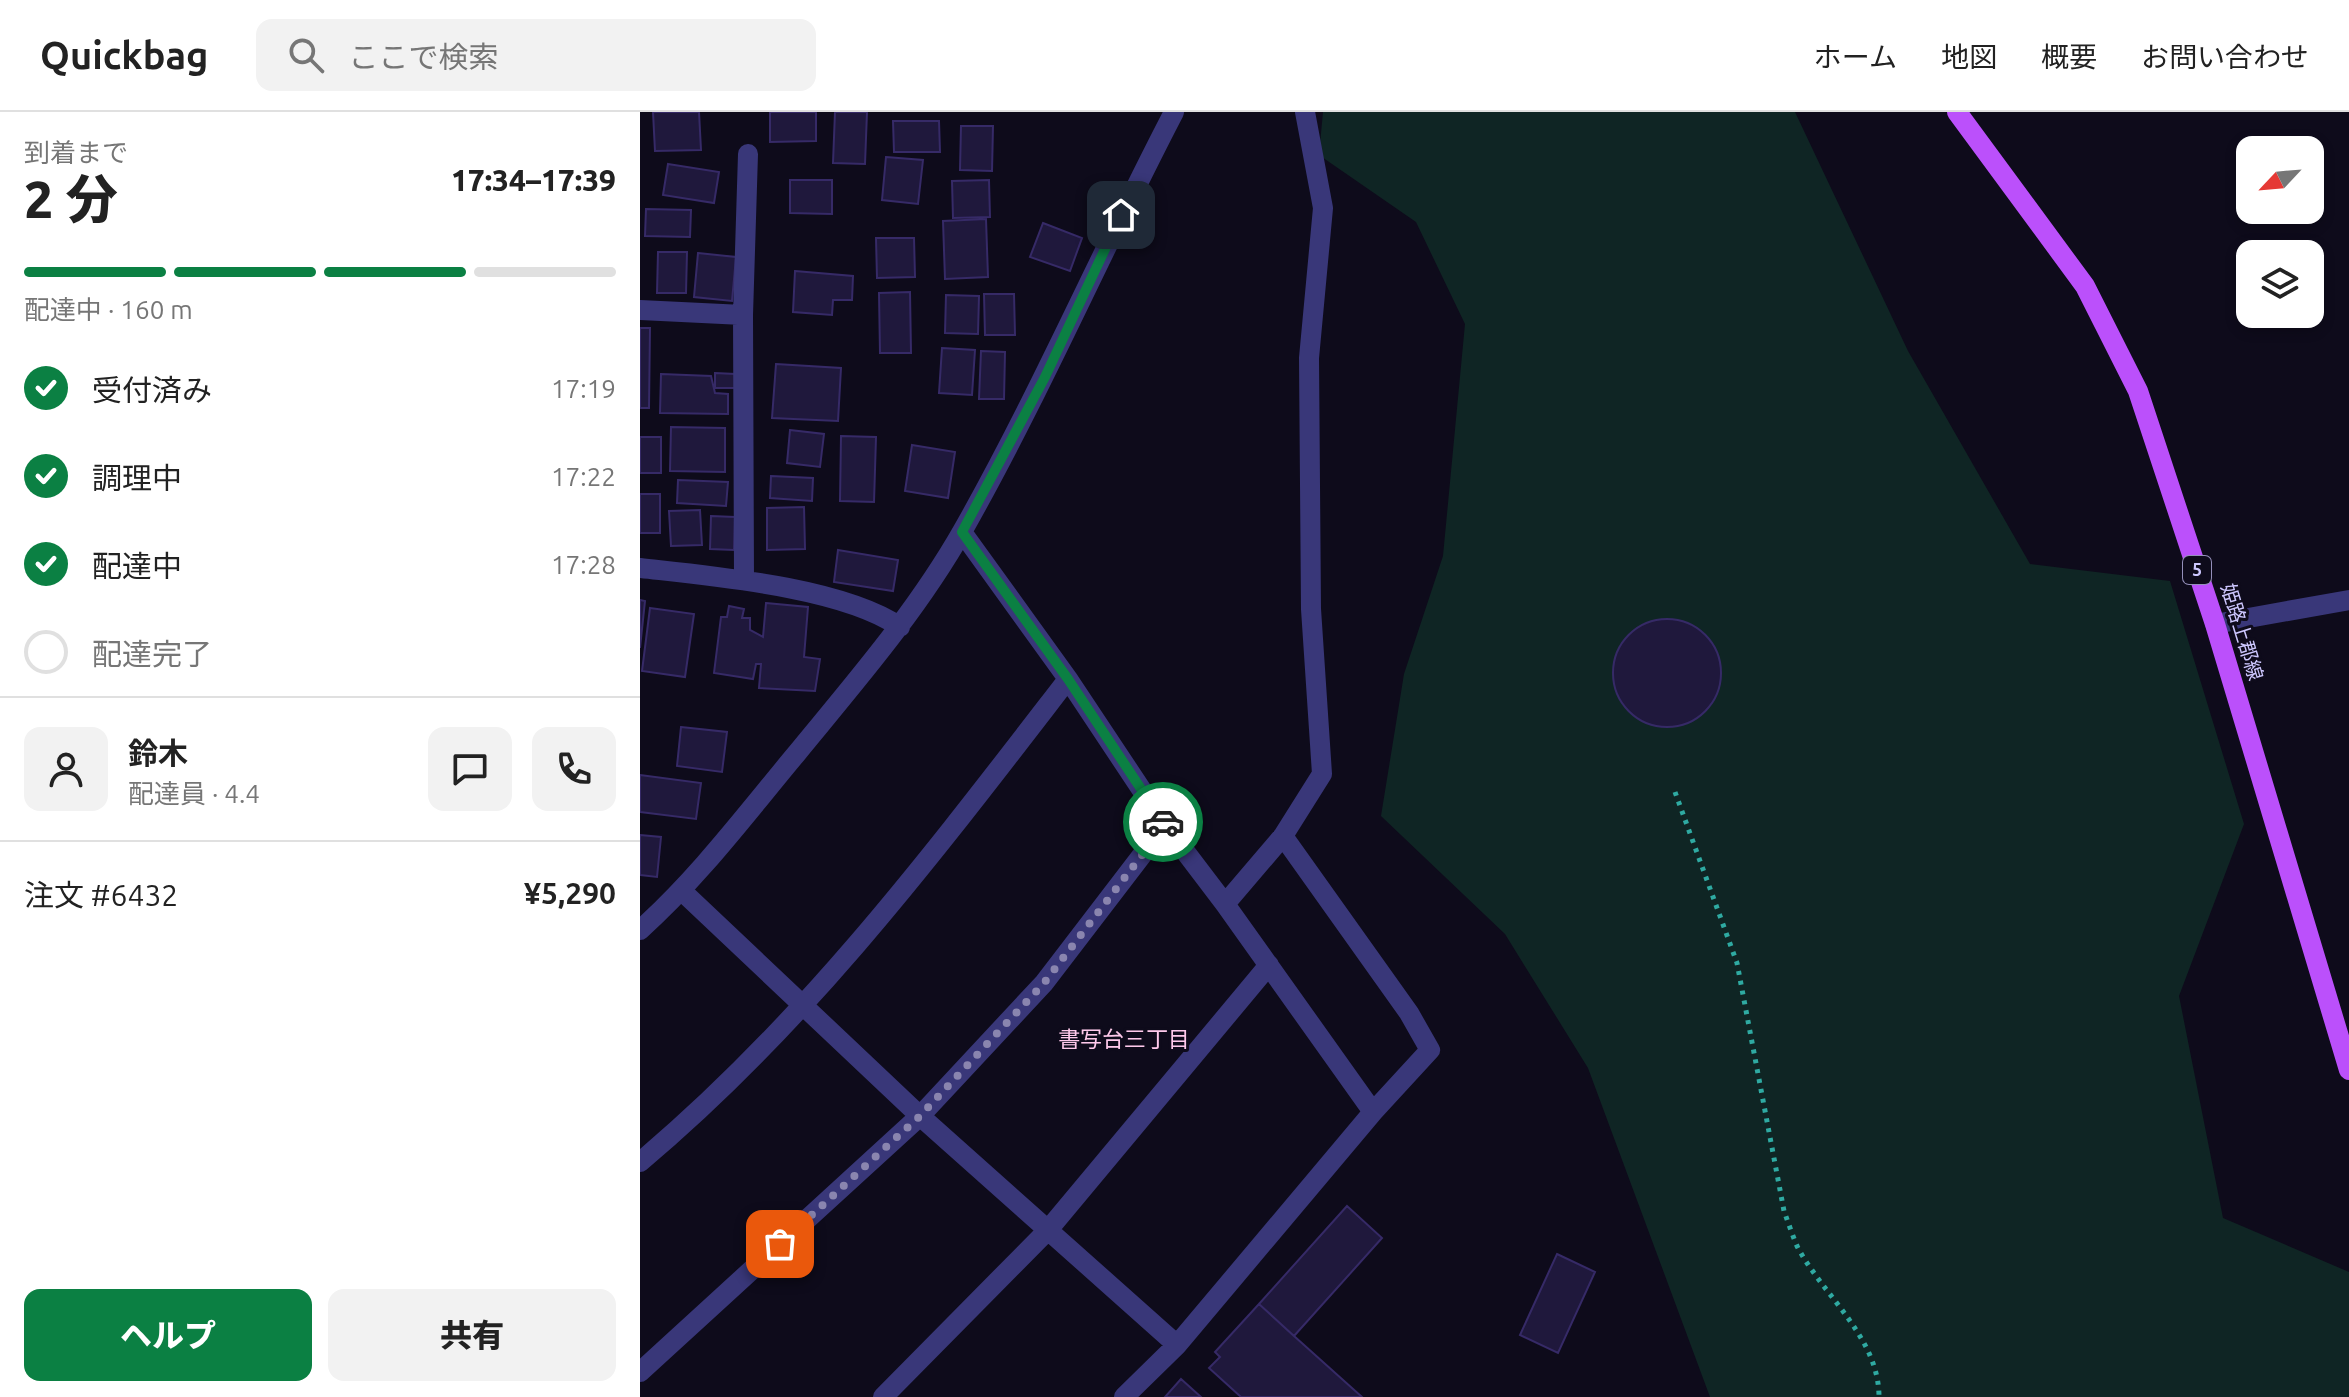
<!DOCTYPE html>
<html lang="ja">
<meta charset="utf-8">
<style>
:root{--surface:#fff;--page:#f2f2f2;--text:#222;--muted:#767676;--line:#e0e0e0;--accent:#0b8043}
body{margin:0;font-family:Ubuntu,"Noto Sans JP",sans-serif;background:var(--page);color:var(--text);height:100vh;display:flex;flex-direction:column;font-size:30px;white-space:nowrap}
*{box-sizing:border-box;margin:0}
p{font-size:26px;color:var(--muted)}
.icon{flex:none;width:44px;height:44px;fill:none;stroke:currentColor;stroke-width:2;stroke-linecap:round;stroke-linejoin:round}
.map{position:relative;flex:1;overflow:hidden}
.panel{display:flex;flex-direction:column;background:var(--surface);width:640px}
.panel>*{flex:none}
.needle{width:52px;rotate:244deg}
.controls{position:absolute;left:1596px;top:24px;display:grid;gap:16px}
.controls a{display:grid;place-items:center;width:88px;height:88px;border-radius:16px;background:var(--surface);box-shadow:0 4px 12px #0003;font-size:40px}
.pin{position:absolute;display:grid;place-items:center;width:68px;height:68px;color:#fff;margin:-34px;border-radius:16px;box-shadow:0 4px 12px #0006}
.courier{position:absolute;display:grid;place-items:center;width:80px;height:80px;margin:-40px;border:6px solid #0b8043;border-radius:50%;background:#fff;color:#222;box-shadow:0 2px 10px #0007}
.headline em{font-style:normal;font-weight:800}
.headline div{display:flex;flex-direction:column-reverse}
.headline{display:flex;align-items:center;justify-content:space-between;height:136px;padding:0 24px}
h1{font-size:52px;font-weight:800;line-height:60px}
.bar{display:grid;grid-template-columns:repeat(4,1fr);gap:12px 8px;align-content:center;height:96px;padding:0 24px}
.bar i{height:10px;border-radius:6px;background:var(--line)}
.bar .selected{background:var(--accent)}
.bar p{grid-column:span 4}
.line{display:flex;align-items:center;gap:20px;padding:0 24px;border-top:2px solid var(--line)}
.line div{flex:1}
.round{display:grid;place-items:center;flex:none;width:84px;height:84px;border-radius:16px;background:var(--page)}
ol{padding:0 24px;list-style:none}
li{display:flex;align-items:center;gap:24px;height:88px}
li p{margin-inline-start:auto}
li .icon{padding:8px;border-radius:50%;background:var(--accent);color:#fff;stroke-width:4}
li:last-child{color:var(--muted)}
li i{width:44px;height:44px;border:4px solid var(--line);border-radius:50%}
.button{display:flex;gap:16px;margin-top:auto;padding:16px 24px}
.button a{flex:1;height:92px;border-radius:16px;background:var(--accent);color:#fff;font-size:32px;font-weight:800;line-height:92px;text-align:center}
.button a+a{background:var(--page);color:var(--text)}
header{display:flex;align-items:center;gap:48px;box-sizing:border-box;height:112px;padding:0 40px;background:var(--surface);border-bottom:2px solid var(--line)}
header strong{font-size:38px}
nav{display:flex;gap:44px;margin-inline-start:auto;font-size:28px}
.search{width:560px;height:72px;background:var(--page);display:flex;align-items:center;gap:20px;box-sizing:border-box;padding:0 28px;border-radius:16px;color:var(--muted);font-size:30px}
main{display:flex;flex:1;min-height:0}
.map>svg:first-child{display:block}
.green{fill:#0f2524}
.building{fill:#1f183c;stroke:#362a67;stroke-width:2}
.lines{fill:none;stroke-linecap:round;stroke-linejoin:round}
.path{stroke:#2faaa2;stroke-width:5;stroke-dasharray:4 6;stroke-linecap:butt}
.street{stroke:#393779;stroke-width:20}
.primary{stroke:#bb50fb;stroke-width:20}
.done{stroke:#8a85af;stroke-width:8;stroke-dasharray:0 14.4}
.route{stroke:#0b8043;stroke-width:10}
.labels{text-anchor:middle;stroke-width:6;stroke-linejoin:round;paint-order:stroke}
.shield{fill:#0e0b1b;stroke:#948fba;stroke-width:2}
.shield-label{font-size:18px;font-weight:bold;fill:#cdc7fe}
.street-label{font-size:20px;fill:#cdc7fe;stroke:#0e0b1b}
.neighbourhood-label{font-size:22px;fill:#fec9eb;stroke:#0e0b1b}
</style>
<header>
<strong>Quickbag</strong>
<div class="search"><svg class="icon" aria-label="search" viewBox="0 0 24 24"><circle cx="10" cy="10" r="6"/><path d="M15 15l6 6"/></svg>ここで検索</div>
<nav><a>ホーム</a><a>地図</a><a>概要</a><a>お問い合わせ</a></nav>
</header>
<main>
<section class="panel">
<div class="headline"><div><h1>2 分</h1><p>到着まで</p></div><em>17:34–17:39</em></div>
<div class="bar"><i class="selected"></i><i class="selected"></i><i class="selected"></i><i></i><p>配達中 · 160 m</p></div>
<ol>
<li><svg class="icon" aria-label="check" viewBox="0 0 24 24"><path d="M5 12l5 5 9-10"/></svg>受付済み<p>17:19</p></li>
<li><svg class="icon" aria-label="check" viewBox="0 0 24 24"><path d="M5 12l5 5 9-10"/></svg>調理中<p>17:22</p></li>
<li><svg class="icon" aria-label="check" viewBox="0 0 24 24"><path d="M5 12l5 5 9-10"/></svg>配達中<p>17:28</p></li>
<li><i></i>配達完了</li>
</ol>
<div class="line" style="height:144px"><a class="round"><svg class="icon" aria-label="person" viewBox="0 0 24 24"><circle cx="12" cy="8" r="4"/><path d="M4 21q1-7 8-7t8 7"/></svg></a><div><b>鈴木</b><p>配達員 · 4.4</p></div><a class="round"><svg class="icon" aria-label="chat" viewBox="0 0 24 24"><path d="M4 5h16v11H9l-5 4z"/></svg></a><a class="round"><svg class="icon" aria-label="phone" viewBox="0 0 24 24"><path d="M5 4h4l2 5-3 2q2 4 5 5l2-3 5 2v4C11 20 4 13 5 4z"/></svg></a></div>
<div class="line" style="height:104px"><div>注文 #6432</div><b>¥5,290</b></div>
<div class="button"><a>ヘルプ</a><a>共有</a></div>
</section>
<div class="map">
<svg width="1709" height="1285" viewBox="0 0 1709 1285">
<rect width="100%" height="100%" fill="#0e0b1b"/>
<path class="green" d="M683,0H1155L1268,239L1390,452L1530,469L1604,712L1539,884L1583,1106L1709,1160V1285H1070L948,956L865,822L741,704L764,562L803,444L825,212L776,110L679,43Z"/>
<path class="building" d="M13,0H59L61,38L15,39Z
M130,0H176V29L130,30Z
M195,0H227L225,52L193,51Z
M253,9H299L300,40H254Z
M321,14H353L352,59L320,58Z
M246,45L283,48L278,92L242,88Z
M28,52L79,60L74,91L23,83Z
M150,68H192V102L150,101Z
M349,68L350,105L313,106L312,69Z
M6,97L51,98L50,125L5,124Z
M346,107L348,165L305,167L303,109Z
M403,111L442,126L430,159L390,145Z
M236,126H274L275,165L237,166Z
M18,140H47L46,181H17Z
M58,141L96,145L92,189L54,185Z
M155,159L213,164L212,188H193L192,203L153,200Z
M270,180L271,241H240L239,181Z
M344,182H374L375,223H345Z
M306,183L339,184L338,222L305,221Z
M0,216H10L9,296H0Z
M302,236L335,238L332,283L299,281Z
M341,239L365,240L364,287H339Z
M136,252L201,256L198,309L132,306Z
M75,261L95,262V276H75Z
M21,262L71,264L75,281L88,282V302L20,301Z
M31,315L85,316V360L30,359Z
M150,318L184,322L180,355L147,351Z
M201,324L236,325L234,390L200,389Z
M0,325H21V361H0Z
M272,333L315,340L308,386L265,379Z
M131,364L173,366L172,389L130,386Z
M38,368L88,370L86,394L37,391Z
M0,382H20V421H0Z
M164,395L165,437L127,438V396Z
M60,398L62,433L31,434L29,399Z
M71,404L95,405L94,438L70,437Z
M198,438L258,448L253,479L194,470Z
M0,488L5,489L0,536Z
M126,491L168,495L164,545L180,547L175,579L119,576L121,552H116L113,567L74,561L81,505H87L89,494L104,497L102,506H110V518L123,525Z
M10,496L54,502L45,565L2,559Z
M973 561a54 54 0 1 1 108 0a54 54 0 1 1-108 0Z
M41,615L87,620L82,660L37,654Z
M0,663L61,671L56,707L0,700Z
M0,723L21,725L17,765L0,763Z
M707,1094L742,1126L654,1224L619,1192Z
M917,1142L955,1160L918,1241L880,1223Z
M619,1192L654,1224L722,1285H601L569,1256L580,1245L575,1240Z
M541,1267L561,1285H525Z"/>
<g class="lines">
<path class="path" d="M1035,680L1097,851L1144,1099C1148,1110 1152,1122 1157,1134C1183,1184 1239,1225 1239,1285"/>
<path class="street" d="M0,198L103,203
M322,420L428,567L525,713L585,792L733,1000L537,1233L484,1285
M0,456C71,464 202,475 260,515
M104,467L103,203L108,42
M1575,512L1709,488
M643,724L769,901L790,938L733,1000
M43,780L280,1004L537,1233
M585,792L643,724L682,662L671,497L669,246L683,96L665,0
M0,818C59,765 106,702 157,641C216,569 277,499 323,418C400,282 462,138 534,0
M0,1050C166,911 296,738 428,567
M0,1260L280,1004L404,871L525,713
M243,1285L408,1118L629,853"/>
<path class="primary" d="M1317,0L1445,174L1498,279L1575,512L1709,958"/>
</g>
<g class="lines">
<path class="done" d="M140,1132L280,1004L404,871L525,713L523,710"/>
<path class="route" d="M481,103L405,265L322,420L428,567L523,710"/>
</g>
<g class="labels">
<rect class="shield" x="1543" y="444" width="28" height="28" rx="6"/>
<g class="shield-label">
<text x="1557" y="464">5</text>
</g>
<g class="street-label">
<text transform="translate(1602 520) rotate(73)" y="7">姫路上郡線</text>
</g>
<g class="neighbourhood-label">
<text x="484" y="935">書写台三丁目</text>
</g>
</g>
</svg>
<div class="controls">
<a><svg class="needle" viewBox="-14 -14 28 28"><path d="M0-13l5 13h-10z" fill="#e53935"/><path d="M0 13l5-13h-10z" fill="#767676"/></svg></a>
<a><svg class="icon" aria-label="layers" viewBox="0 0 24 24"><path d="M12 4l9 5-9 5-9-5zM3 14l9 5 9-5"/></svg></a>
</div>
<div class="pin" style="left:140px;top:1132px;background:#ea580c"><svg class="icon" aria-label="bag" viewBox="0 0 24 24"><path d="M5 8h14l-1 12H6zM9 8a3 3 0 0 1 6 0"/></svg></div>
<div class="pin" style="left:481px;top:103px;background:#1f2937"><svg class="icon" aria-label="home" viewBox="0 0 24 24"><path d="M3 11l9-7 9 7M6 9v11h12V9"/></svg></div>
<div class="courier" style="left:523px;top:710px"><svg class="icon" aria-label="car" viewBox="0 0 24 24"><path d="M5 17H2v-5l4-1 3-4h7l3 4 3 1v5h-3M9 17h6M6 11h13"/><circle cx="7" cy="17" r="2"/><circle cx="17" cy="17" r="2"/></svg></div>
</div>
</main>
